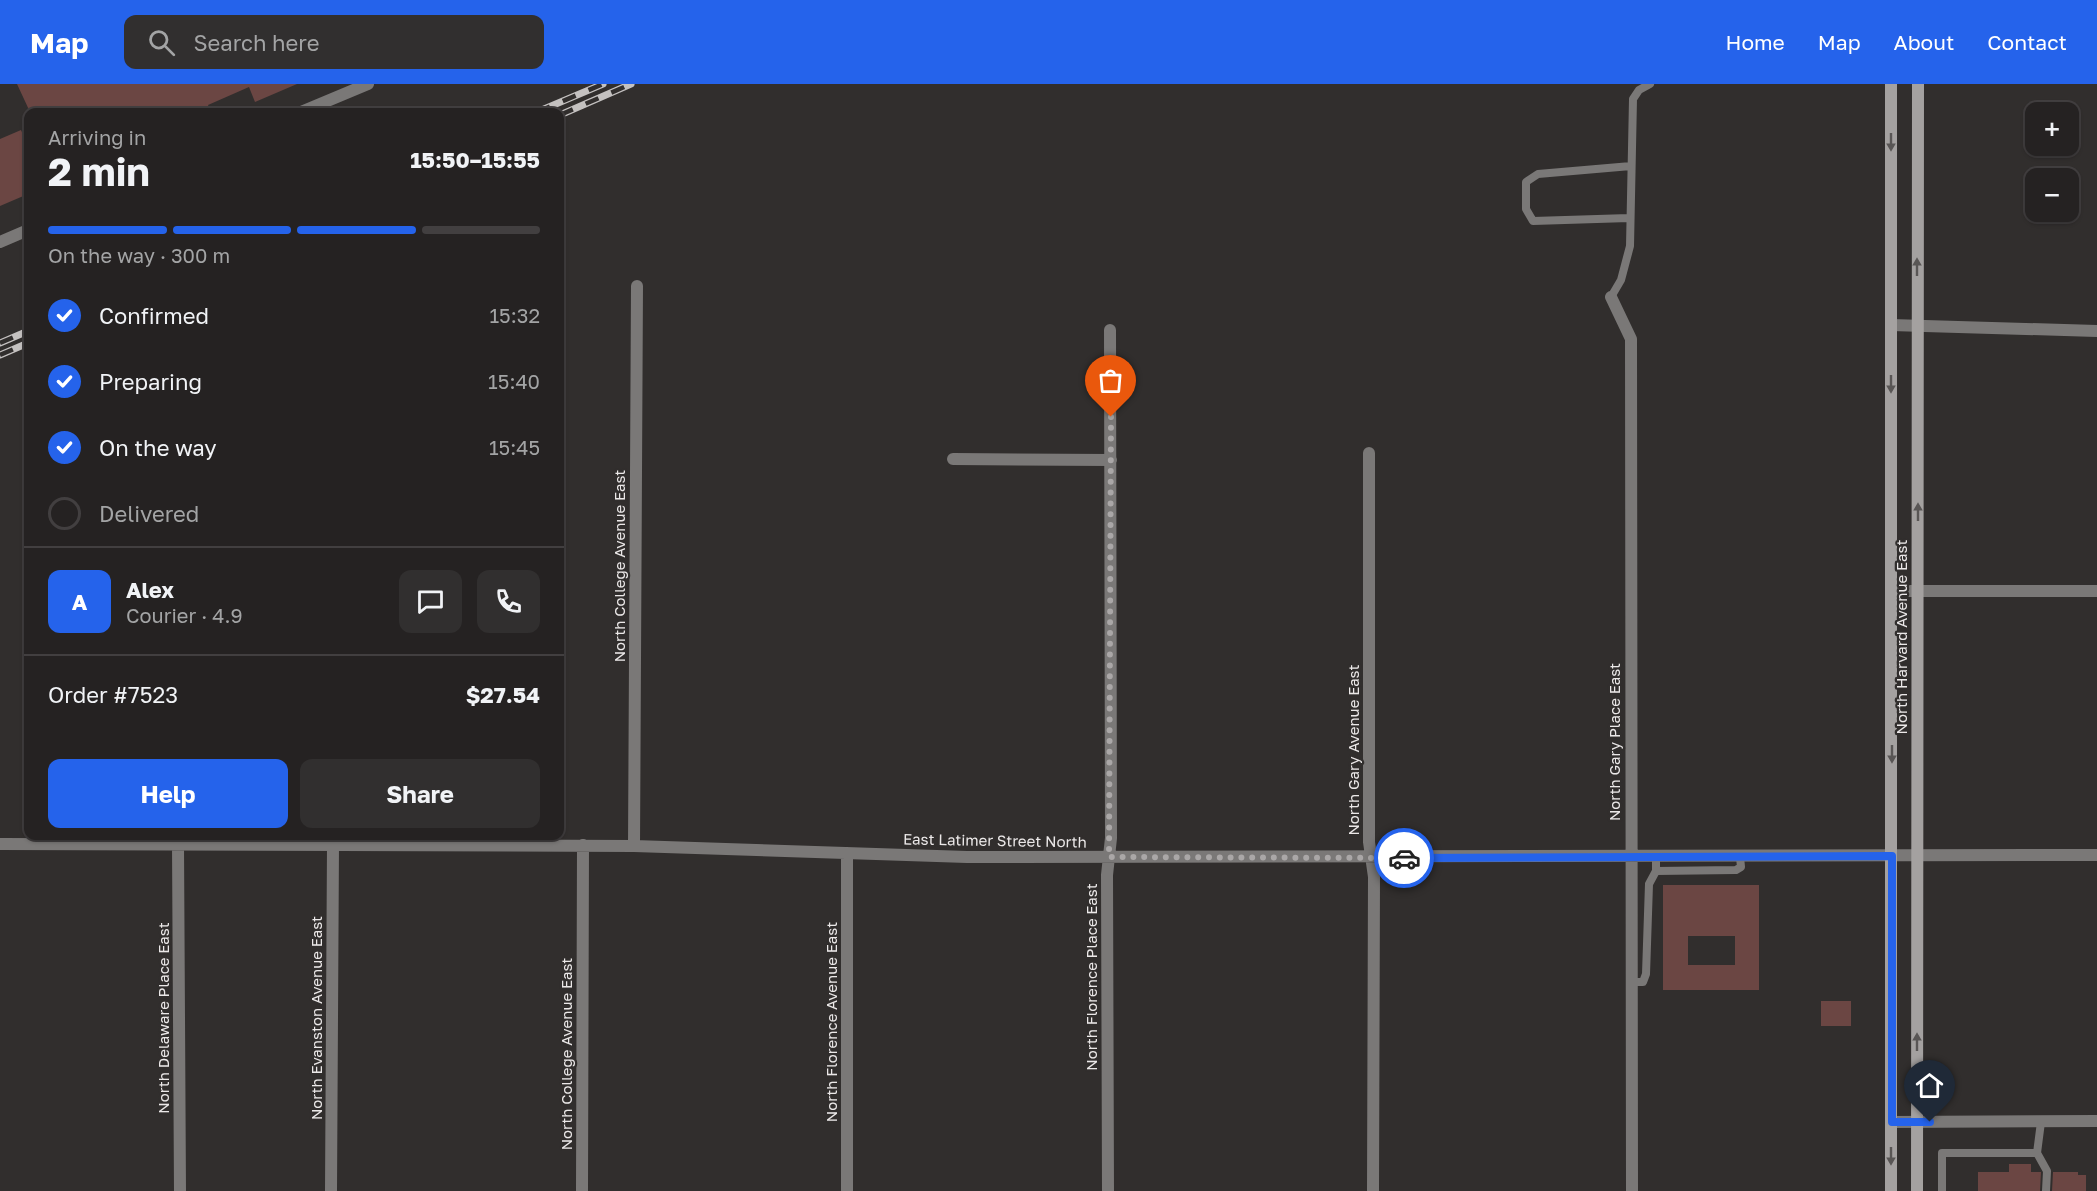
<!DOCTYPE html>
<meta charset="utf-8">
<style>
:root{--surface:#252222;--page:#312f2f;--text:#f1f3f6;--muted:#a3a4a5;--line:#423f40;--accent:#2563eb}
body{margin:0;font-family:"Golos Text",sans-serif;background:var(--page);color:var(--text);height:100vh;display:flex;flex-direction:column;font-size:22px;white-space:nowrap}
*{box-sizing:border-box;margin:0}
p{font-size:20px;color:var(--muted)}
.icon{flex:none;width:33px;height:33px;fill:none;stroke:currentColor;stroke-width:2;stroke-linecap:round;stroke-linejoin:round}
.map{position:relative;flex:1;overflow:hidden}
.side{position:absolute;left:24px;top:24px;width:540px;height:732px;display:flex;flex-direction:column;background:var(--surface);border-radius:12px;box-shadow:0 2px 4px #0004,0 0 0 2px var(--line)}
.side>*{flex:none}
.buttons{position:absolute;left:2025px;top:18px;display:grid;gap:12px}
.buttons a{display:grid;place-items:center;width:54px;height:54px;border-radius:12px;background:var(--surface);box-shadow:0 2px 4px #0004,0 0 0 2px var(--line);font-size:30px}
.pin{position:absolute;display:grid;place-items:center;width:51px;height:51px;color:#fff;margin:-62px -26px;border-radius:50% 50% 50% 0;rotate:-45deg;box-shadow:0 0 6px #0007}
.pin .icon{rotate:45deg}
.courier{position:absolute;display:grid;place-items:center;width:60px;height:60px;margin:-30px;border:4px solid #2563eb;border-radius:50%;background:#fff;color:#222;box-shadow:0 2px 8px #0007}
.overview em{font-style:normal;font-weight:700}
.overview div{display:flex;flex-direction:column-reverse}
.overview{display:flex;align-items:center;justify-content:space-between;height:102px;padding:0 24px}
h1{font-size:39px;font-weight:700;line-height:45px}
.bar{display:grid;grid-template-columns:repeat(4,1fr);gap:9px 6px;align-content:center;height:72px;padding:0 24px}
.bar i{height:8px;border-radius:4px;background:var(--line)}
.bar .current{background:var(--accent)}
.bar p{grid-column:span 4}
.line{display:flex;align-items:center;gap:15px;padding:0 24px;border-top:2px solid var(--line)}
.line div{flex:1}
.round{display:grid;place-items:center;flex:none;width:63px;height:63px;border-radius:12px;background:var(--page)}
ol{padding:0 24px;list-style:none}
li{display:flex;align-items:center;gap:18px;height:66px}
li p{margin-inline-start:auto}
li .icon{padding:6px;border-radius:50%;background:var(--accent);color:#fff;stroke-width:4}
li:last-child{color:var(--muted)}
li i{width:33px;height:33px;border:3px solid var(--line);border-radius:50%}
.button{display:flex;gap:12px;margin-top:auto;padding:12px 24px}
.button a{flex:1;height:69px;border-radius:12px;background:var(--accent);color:#fff;font-size:24px;font-weight:700;line-height:69px;text-align:center}
.button a+a{background:var(--page);color:var(--text)}
header{display:flex;align-items:center;gap:36px;box-sizing:border-box;height:84px;padding:0 30px;background:var(--accent);color:#fff}
header strong{font-size:28px}
nav{display:flex;gap:33px;margin-inline-start:auto;font-size:21px}
.search{width:420px;height:54px;background:var(--page);display:flex;align-items:center;gap:15px;box-sizing:border-box;padding:0 21px;border-radius:12px;color:var(--muted);font-size:22px}
.map>svg:first-child{display:block}
.building{fill:#6b4643;fill-rule:evenodd}
.lines{fill:none;stroke-linecap:round;stroke-linejoin:round}
.lane{stroke:#7a7877;stroke-width:8}
.street{stroke:#7a7877;stroke-width:12}
.secondary{stroke:#a4a1a0;stroke-width:12}
.rail-casing{stroke:#c4c1c0;stroke-width:7}
.rail{stroke:#312e2d;stroke-width:4.5;stroke-dasharray:14;stroke-linecap:butt}
.oneway{fill:#595655}
.done{stroke:#aaa7a7;stroke-width:6;stroke-dasharray:0 10.8}
.route{stroke:#2563eb;stroke-width:8}
.labels{text-anchor:middle;stroke-width:4.5;stroke-linejoin:round;paint-order:stroke}
.street-label{font-size:15px;fill:#ebe8e8;stroke:#312e2d}
</style>
<header>
<strong>Map</strong>
<div class="search"><svg class="icon" aria-label="search" viewBox="0 0 24 24"><circle cx="10" cy="10" r="6"/><path d="M15 15l6 6"/></svg>Search here</div>
<nav><a>Home</a><a>Map</a><a>About</a><a>Contact</a></nav>
</header>
<div class="map">
<svg width="2097" height="1107" viewBox="0 0 2097 1107">
<rect width="100%" height="100%" fill="#312e2d"/>
<path class="building" d="M17,0H297L255,18L249,3L208,21L211,28H30Z
M21,46L28,62V110L0,122V55Z
M1663,801H1759V906H1663ZM1688,852H1735V881H1688Z
M1821,917H1851V942H1821Z
M2009,1080H2031V1088H2041L2040,1107H1978V1088H2009Z
M2053,1088H2078V1091H2086V1107H2052Z"/>
<g class="lines">
<path class="lane" d="M1629,134L1533,137L1526,125V98L1538,90L1631,82
M1611,213L1621,196L1630,162L1633,15L1639,6L1650,0
M1656,787L1736,786L1741,783L1740,773
M1632,898H1643L1646,890L1649,800L1656,787V774
M2037,1069L2047,1087L2046,1107
M1942,1107V1069H2037L2041,1038"/>
<path class="street" d="M301,28L368,0
M0,158L28,146
M1611,213L1631,255L1632,1107
M1891,241L2097,247
M1369,369V758L1374,793L1373,1107
M953,375L1111,376
M1892,507H2097
M0,760L634,762L967,773L2097,771
M178,761L180,1107
M634,762L637,202
M847,769V1107
M1891,1038L2097,1037
M331,1107L333,761
M582,1107L583,761
M1108,1107L1107,791L1111,754L1110,246"/>
<path class="secondary" d="M1891,0V1107
M1917,1107L1918,0"/>
<defs>
<path id="rail" d="M537,28L603,0
M560,31L631,0
M0,259L28,247
M0,271L28,259"/>
</defs>
<use href="#rail" class="rail-casing"/>
<use href="#rail" class="rail"/>
</g>
<defs><path id="oneway-solid" d="M-6-.8H1V-3.2L6.5 0L1 3.2V.8H-6Z" transform="scale(1.5)"/></defs>
<g class="oneway">
<use href="#oneway-solid" transform="translate(1891 58) rotate(90)"/>
<use href="#oneway-solid" transform="translate(1917 183) rotate(-90)"/>
<use href="#oneway-solid" transform="translate(1891 300) rotate(90)"/>
<use href="#oneway-solid" transform="translate(1918 428) rotate(-90)"/>
<use href="#oneway-solid" transform="translate(1892 670) rotate(90)"/>
<use href="#oneway-solid" transform="translate(1917 958) rotate(-90)"/>
<use href="#oneway-solid" transform="translate(1891 1072) rotate(90)"/>
</g>
<g class="lines">
<path class="done" d="M1111,333L1109,773L1404,774"/>
<path class="route" d="M1404,774L1892,772V1038H1930"/>
</g>
<g class="labels">
<g class="street-label">
<text transform="translate(620 482) rotate(-90)" y="5">North College Avenue East</text>
<text transform="translate(1902 553) rotate(-90)" y="5">North Harvard Avenue East</text>
<text transform="translate(1615 658) rotate(-90)" y="5">North Gary Place East</text>
<text transform="translate(1354 666) rotate(-90)" y="5">North Gary Avenue East</text>
<text transform="translate(995 757) rotate(1)" y="5">East Latimer Street North</text>
<text transform="translate(1092 893) rotate(-90)" y="5">North Florence Place East</text>
<text transform="translate(164 934) rotate(-90)" y="5">North Delaware Place East</text>
<text transform="translate(317 934) rotate(-90)" y="5">North Evanston Avenue East</text>
<text transform="translate(832 938) rotate(-90)" y="5">North Florence Avenue East</text>
<text transform="translate(567 970) rotate(-90)" y="5">North College Avenue East</text>
</g>
</g>
</svg>
<div class="buttons">
<a>+</a>
<a>−</a>
</div>
<div class="pin" style="left:1111px;top:333px;background:#ea580c"><svg class="icon" aria-label="bag" viewBox="0 0 24 24"><path d="M5 8h14l-1 12H6zM9 8a3 3 0 0 1 6 0"/></svg></div>
<div class="pin" style="left:1930px;top:1038px;background:#1f2937"><svg class="icon" aria-label="home" viewBox="0 0 24 24"><path d="M3 11l9-7 9 7M6 9v11h12V9"/></svg></div>
<div class="courier" style="left:1404px;top:774px"><svg class="icon" aria-label="car" viewBox="0 0 24 24"><path d="M5 17H2v-5l4-1 3-4h7l3 4 3 1v5h-3M9 17h6M6 11h13"/><circle cx="7" cy="17" r="2"/><circle cx="17" cy="17" r="2"/></svg></div>
<section class="side">
<div class="overview"><div><h1>2 min</h1><p>Arriving in</p></div><em>15:50–15:55</em></div>
<div class="bar"><i class="current"></i><i class="current"></i><i class="current"></i><i></i><p>On the way · 300 m</p></div>
<ol>
<li><svg class="icon" aria-label="check" viewBox="0 0 24 24"><path d="M5 12l5 5 9-10"/></svg>Confirmed<p>15:32</p></li>
<li><svg class="icon" aria-label="check" viewBox="0 0 24 24"><path d="M5 12l5 5 9-10"/></svg>Preparing<p>15:40</p></li>
<li><svg class="icon" aria-label="check" viewBox="0 0 24 24"><path d="M5 12l5 5 9-10"/></svg>On the way<p>15:45</p></li>
<li><i></i>Delivered</li>
</ol>
<div class="line" style="height:108px"><b class="round" style="background:var(--accent);color:#fff">A</b><div><b>Alex</b><p>Courier · 4.9</p></div><a class="round"><svg class="icon" aria-label="chat" viewBox="0 0 24 24"><path d="M4 5h16v11H9l-5 4z"/></svg></a><a class="round"><svg class="icon" aria-label="phone" viewBox="0 0 24 24"><path d="M5 4h4l2 5-3 2q2 4 5 5l2-3 5 2v4C11 20 4 13 5 4z"/></svg></a></div>
<div class="line" style="height:78px"><div>Order #7523</div><b>$27.54</b></div>
<div class="button"><a>Help</a><a>Share</a></div>
</section>
</div>
